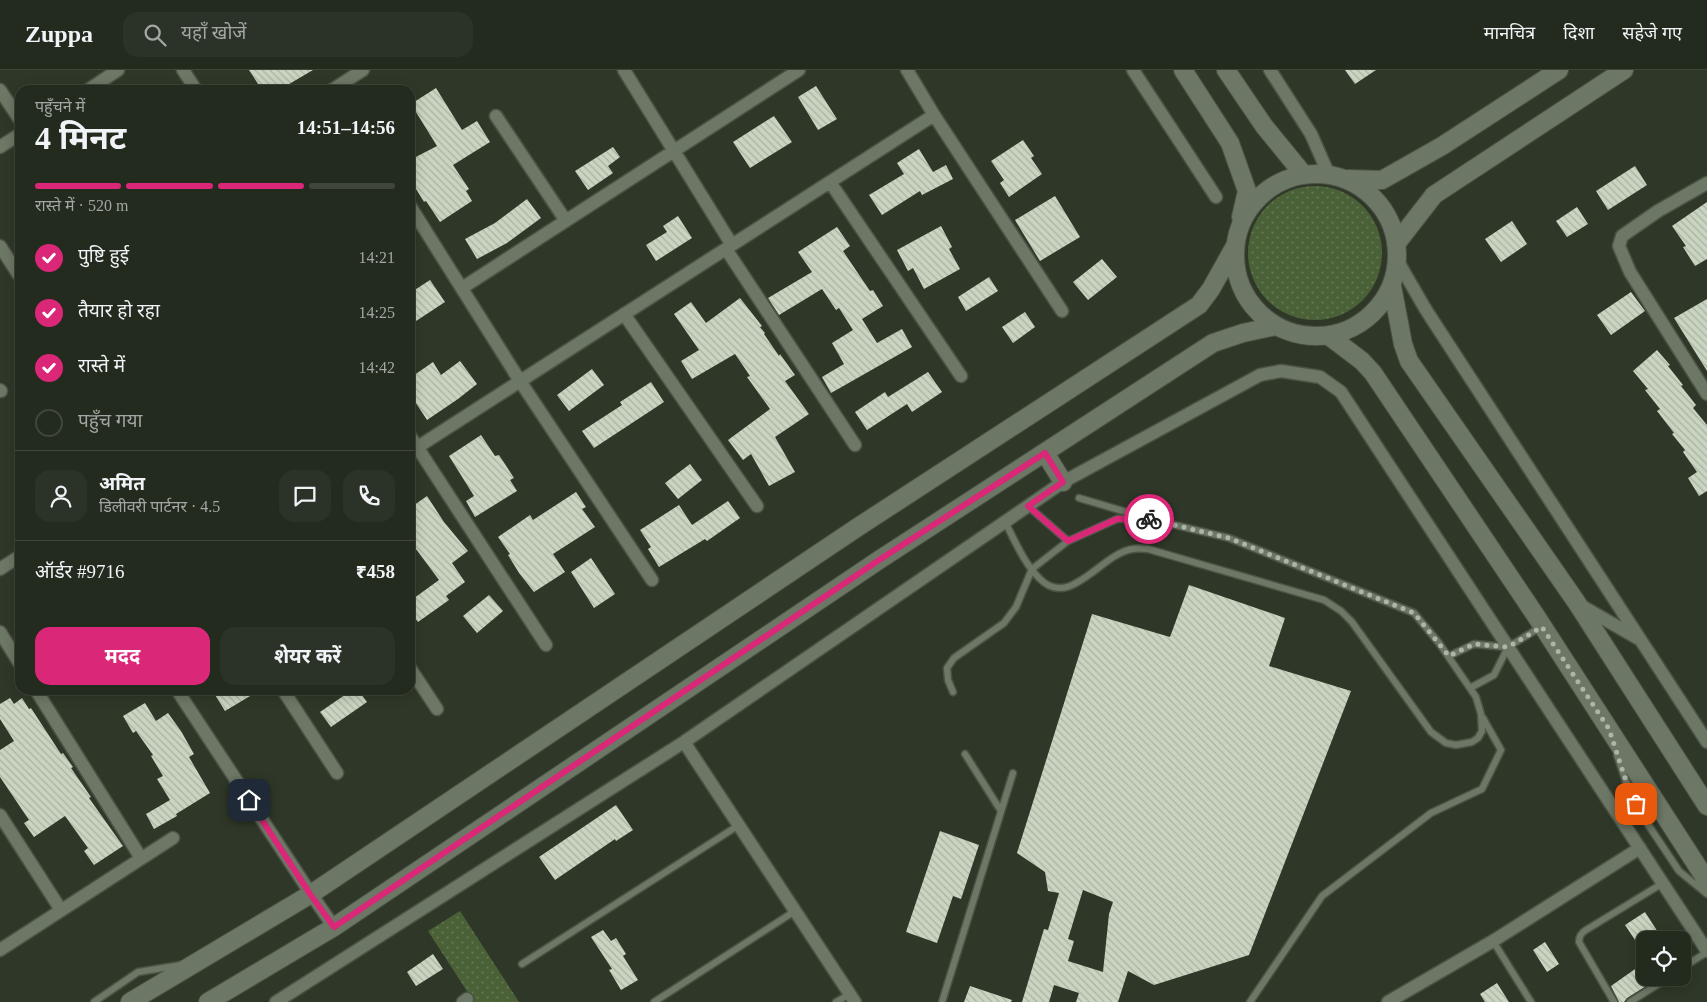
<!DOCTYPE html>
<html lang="hi">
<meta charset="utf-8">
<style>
:root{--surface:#232a1e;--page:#2b3227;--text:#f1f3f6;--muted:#a3a7a4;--line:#40463c;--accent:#db2777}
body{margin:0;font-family:"Times New Roman","Noto Sans Devanagari",serif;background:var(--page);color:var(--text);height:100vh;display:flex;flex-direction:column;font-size:19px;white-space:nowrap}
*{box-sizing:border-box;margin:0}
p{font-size:16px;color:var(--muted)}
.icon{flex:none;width:28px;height:28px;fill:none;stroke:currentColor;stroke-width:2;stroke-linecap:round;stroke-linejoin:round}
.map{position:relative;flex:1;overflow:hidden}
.drawer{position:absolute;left:15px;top:15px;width:400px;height:610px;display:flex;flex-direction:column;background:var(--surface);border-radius:15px;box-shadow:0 2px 12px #0003,0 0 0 1px var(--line)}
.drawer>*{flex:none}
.fabs{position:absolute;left:1636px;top:861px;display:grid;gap:10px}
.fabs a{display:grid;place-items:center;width:55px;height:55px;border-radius:10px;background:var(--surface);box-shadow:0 2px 12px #0003,0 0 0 1px var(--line);font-size:25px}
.pin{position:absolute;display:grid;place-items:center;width:42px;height:42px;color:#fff;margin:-21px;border-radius:10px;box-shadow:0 2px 8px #0006}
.courier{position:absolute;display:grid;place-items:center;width:50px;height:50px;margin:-25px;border:4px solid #db2777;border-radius:50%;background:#fff;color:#222;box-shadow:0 1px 6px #0007}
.overview em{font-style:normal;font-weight:700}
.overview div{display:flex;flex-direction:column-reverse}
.overview{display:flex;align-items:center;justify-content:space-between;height:85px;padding:0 20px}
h1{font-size:32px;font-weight:700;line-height:38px}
.bar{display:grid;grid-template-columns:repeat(4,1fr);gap:8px 5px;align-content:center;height:60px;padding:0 20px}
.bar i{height:6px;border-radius:4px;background:var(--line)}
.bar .selected{background:var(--accent)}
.bar p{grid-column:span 4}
.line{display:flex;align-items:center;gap:12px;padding:0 20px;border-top:1px solid var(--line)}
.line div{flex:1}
.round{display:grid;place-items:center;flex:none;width:52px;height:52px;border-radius:15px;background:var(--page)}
ol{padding:0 20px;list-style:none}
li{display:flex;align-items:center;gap:15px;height:55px}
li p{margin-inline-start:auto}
li .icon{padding:5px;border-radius:50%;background:var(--accent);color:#fff;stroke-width:4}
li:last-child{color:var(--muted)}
li i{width:28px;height:28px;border:2px solid var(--line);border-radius:50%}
.button{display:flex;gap:10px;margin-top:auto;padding:10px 20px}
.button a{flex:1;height:58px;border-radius:15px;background:var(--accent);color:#fff;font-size:20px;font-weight:700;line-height:58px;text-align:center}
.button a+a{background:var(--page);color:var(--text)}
header{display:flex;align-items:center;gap:30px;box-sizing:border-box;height:70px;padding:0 25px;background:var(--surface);border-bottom:1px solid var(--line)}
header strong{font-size:24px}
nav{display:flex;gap:28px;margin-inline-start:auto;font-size:18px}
.search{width:350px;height:45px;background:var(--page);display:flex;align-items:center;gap:12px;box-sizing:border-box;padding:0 18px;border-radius:15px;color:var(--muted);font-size:19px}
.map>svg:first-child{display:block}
.park{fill:url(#park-dots)}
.building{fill:url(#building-back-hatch);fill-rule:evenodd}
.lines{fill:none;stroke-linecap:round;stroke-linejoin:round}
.lane-casing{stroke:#4b5346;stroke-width:9}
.street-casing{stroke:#4b5346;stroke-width:15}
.secondary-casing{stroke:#4b5346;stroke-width:20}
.lane{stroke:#6d7765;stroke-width:6}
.street{stroke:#6d7765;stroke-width:12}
.secondary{stroke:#6d7765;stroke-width:18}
.done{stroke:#adb4a8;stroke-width:5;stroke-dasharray:0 9}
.route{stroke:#db2777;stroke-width:6}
</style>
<header>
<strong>Zuppa</strong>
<div class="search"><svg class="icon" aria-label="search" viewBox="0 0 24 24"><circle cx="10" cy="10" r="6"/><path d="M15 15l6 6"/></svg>यहाँ खोजें</div>
<nav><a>मानचित्र</a><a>दिशा</a><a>सहेजे गए</a></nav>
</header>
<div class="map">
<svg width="1707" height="932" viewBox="0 0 1707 932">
<defs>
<pattern id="park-dots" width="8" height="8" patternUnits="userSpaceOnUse" patternTransform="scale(1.25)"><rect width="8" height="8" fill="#4a6037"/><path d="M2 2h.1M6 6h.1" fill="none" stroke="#657854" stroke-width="1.8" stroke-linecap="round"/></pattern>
<pattern id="building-back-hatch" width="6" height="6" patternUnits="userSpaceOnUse" patternTransform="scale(1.25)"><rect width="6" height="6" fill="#cad5c1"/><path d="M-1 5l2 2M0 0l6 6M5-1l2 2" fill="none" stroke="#aab2a2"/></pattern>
</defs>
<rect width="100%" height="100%" fill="#2f3828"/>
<path class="park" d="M1248 183a67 67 0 1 1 134 0a67 67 0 1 1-134 0Z
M460,841L519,932H474L428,861Z"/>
<path class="building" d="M249,0H313L279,20H262Z
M1345,0H1376L1355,14Z
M816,16L837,49L818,60L798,27Z
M436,18L462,60L477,51L490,72L453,95L469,119L466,121L472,131L440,152L426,131L424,132L413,114L415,112L410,103V90L437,76L411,34Z
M774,46L792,72L750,98L733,72Z
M1023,70L1034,86L1031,88L1042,104L1009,127L1000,113L1004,110L991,91Z
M613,77L620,87L608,96L613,103L588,120L575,101Z
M919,79L933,102L946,95L953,109L922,125L920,121L882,145L869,125L904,104L897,93Z
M1635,96L1647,115L1608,140L1596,121Z
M1055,126L1080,167L1040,191L1015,150Z
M527,129L541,148L507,173L477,189L465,169L495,153Z
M1707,132V189L1695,196L1683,177L1686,176L1672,156Z
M1577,137L1588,154L1567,167L1556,151Z
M678,146L692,168L656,191L646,175L667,162L663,156Z
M1512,151L1527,174L1501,192L1485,169Z
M941,156L952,177L949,179L960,199L924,219L913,198L908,201L897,180Z
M837,157L850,176L843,181L870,221L873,220L883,236L862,249L877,273L902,259L912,277L831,323L822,307L844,294L832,273L853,260L839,238L836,240L822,219L779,245L768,228L812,202L798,182Z
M1102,189L1117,207L1088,230L1073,212Z
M989,207L998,221L966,241L958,227Z
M430,210L445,232L410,255V223Z
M1631,222L1645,241L1611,265L1597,245Z
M740,228L762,256L760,257L765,263L764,264L779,286L780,284L795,305L785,311L809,344L775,367L795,402L769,416L751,384L743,390L728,370L770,339L747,307L750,306L735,284L692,309L681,291L699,280L674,244L691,232L706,253Z
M1707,229V301L1674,248Z
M1025,242L1035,257L1013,273L1002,257Z
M1657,280L1670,295L1668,296L1683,315L1681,316L1696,335L1693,338L1707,355V421L1699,426L1688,408L1697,402L1683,382L1685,380L1672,364L1674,363L1657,341L1660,339L1645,320L1648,319L1633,301Z
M460,291L477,314L458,329L427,350L410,324V308L433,292L441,305Z
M592,299L604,315L569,341L557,325Z
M928,302L942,322L912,342L907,334L867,360L855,342L885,322L888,327Z
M651,312L664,332L594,378L582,361L622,335L620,332Z
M481,365L495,386L499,385L514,408L510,410L517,421L475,447L466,431L474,426L449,386Z
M690,394L702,410L678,429L665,413Z
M576,422L586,437L582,439L595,457L553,484L565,502L534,522L519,503L508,485L510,484L498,467L530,445L533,450Z
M427,426L444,452L468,481L452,493L465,512L446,526L449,530L418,552L410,541V531L439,510L410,471V438Z
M728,431L740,448L707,471L705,469L659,497L648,479L651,477L640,460L679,435L692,455Z
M591,488L615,524L594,538L571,502Z
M1189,515L1285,548L1269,596L1351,621L1249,885L1154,915L1128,901L1118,932H1076L1079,923L1054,915L1049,932H1022L1044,859L1048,860L1059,823L1048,821L1045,802L1017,783L1092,544L1170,567ZM1083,820L1113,832L1109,844L1103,902L1068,891L1074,871L1068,869Z
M489,525L503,541L477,563L463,546Z
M212,620H260L225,641Z
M352,620H358L367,632L331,657L320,642Z
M10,628L14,634L22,628L29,639L31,638L61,684L63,683L73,697L71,698L91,727L89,728L123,776L94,795L84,781L88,778L65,746L34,767L24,753L29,750L0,707V680L14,671L0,649V634Z
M145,633L156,651L168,643L181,661L194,684L189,687L210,723L176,744L177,746L154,759L146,744L170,730L157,709L163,706L151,686L153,685L136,661L133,663L123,646Z
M616,735L633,760L616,771L615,769L555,810L539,787Z
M940,761L979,775L961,829L953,826L937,873L906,862Z
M1645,842L1663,870H1645V885L1625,855Z
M603,860L611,871L616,868L626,884L623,886L638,910L621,920L609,900L612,899L591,867Z
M1545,872L1559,894L1547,902L1533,880Z
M433,884L443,899L416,916L407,902Z
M1645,892V908H1659L1627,928L1624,932H1619L1611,916Z
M1497,913L1509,932H1485L1480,924Z
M970,916L1012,930L1011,932H964Z"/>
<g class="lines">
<defs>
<path id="lane" d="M1079,428L1140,446
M1005,452C1015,471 1024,493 1039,508C1070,541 1101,483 1133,479C1138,478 1143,479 1148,479L1324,530L1341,541L1352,552L1431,662L1446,673L1456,675L1472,672L1478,668L1482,661L1481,644L1476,627L1439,573L1414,543L1229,468L1146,448L1117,449L1068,471L1028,436
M1449,586L1474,574L1506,577
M1470,618L1494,605L1508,577L1541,557
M953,622L948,610L947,598L954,588L1004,553L1016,537L1032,499L1068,471
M965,684L1001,741
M1617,685L1629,720L1643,747L1679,801L1707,824
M1493,871L1531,932
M522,894L739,755
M1682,898L1707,882
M94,932L138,902L181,895
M654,932L795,841
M836,932L850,924
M942,932L1013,703
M1250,932L1322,826L1431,743L1482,719L1501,680L1483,648
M1614,932L1579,872C1579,866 1581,863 1586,860L1663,813
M1630,932L1668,908"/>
<path id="street" d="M183,0L196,20
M624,0L732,175
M907,0L934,45L1062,241
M1133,0L1216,127
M1270,0L1311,64L1329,105
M0,20L20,50
M88,20L118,0
M332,20L363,0
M496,46L566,151
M0,77L20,64
M830,112L961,306
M1707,113L1658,141L1622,166L1619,176L1630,202L1707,324
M410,136L520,311L652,510
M0,176L20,207
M726,179L855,375
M1397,190L1426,240L1707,672
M462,218L799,0
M624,244L757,436
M0,320L1,321
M410,366L546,575
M410,382L934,45
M0,499L20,486
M1580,535L1639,569
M0,562L20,594
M410,598L437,639
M36,620L141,788
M177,620L311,824L334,857
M283,620L337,703
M684,672L855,932
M0,745L61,840
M0,880L173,768
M276,932L684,672L1063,412L1260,305L1281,301L1320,307L1341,322L1707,881
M463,932L467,929
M1388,932L1493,871L1640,778"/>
<path id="secondary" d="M1183,0L1230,73L1247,121L1241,147
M1226,0L1264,56L1304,105
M1235 185a81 81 0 1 1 162 0a81 81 0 1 1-162 0Z
M1348,109L1382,110L1442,76L1559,0
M1396,174L1434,125L1624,0
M1392,216L1403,274L1409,291L1577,533L1707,736
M1329,266L1362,291L1373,303L1536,546L1707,811
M1045,383L1063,412
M130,932L311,824L858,457L1199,235L1211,219L1235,176
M208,932L334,857L879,490L1213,273L1243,263L1276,256"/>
</defs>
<use href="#lane" class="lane-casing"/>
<use href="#street" class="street-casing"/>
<use href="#secondary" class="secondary-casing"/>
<use href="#lane" class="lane"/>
<use href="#street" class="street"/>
<use href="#secondary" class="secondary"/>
</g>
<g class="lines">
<path class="done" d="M1149,449L1229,468L1414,543L1449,586L1474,574L1508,577L1542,557L1609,659L1629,720L1636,734"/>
<path class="route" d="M249,730L310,824L334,857L879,490L1045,383L1063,412L1028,436L1068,471L1117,449H1149"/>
</g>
</svg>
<div class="fabs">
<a><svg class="icon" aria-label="locate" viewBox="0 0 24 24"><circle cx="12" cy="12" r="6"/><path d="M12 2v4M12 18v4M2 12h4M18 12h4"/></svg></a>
</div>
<div class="pin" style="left:1636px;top:734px;background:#ea580c"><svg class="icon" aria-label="bag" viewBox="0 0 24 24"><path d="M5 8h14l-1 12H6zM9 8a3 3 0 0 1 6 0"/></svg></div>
<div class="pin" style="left:249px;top:730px;background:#1f2937"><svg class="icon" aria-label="home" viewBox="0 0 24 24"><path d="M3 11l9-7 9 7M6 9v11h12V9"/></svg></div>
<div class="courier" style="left:1149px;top:449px"><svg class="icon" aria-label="bike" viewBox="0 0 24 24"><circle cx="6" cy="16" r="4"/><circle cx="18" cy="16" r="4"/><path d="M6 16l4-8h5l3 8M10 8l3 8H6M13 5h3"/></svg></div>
<section class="drawer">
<div class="overview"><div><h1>4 मिनट</h1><p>पहुँचने में</p></div><em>14:51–14:56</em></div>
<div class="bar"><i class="selected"></i><i class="selected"></i><i class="selected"></i><i></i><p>रास्ते में · 520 m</p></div>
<ol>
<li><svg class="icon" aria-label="check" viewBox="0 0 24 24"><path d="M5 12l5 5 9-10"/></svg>पुष्टि हुई<p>14:21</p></li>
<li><svg class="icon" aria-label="check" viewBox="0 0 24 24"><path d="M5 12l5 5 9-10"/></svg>तैयार हो रहा<p>14:25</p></li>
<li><svg class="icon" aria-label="check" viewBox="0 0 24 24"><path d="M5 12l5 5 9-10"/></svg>रास्ते में<p>14:42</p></li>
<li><i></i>पहुँच गया</li>
</ol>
<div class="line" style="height:90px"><a class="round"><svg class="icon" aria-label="person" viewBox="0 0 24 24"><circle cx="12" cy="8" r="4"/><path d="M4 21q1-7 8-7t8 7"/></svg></a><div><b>अमित</b><p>डिलीवरी पार्टनर · 4.5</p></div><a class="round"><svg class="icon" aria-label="chat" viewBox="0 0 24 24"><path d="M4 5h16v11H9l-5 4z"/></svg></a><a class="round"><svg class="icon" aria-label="phone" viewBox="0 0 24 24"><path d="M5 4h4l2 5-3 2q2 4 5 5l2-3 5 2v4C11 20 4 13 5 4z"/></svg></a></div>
<div class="line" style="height:65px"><div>ऑर्डर #9716</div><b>₹458</b></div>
<div class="button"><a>मदद</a><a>शेयर करें</a></div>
</section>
</div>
